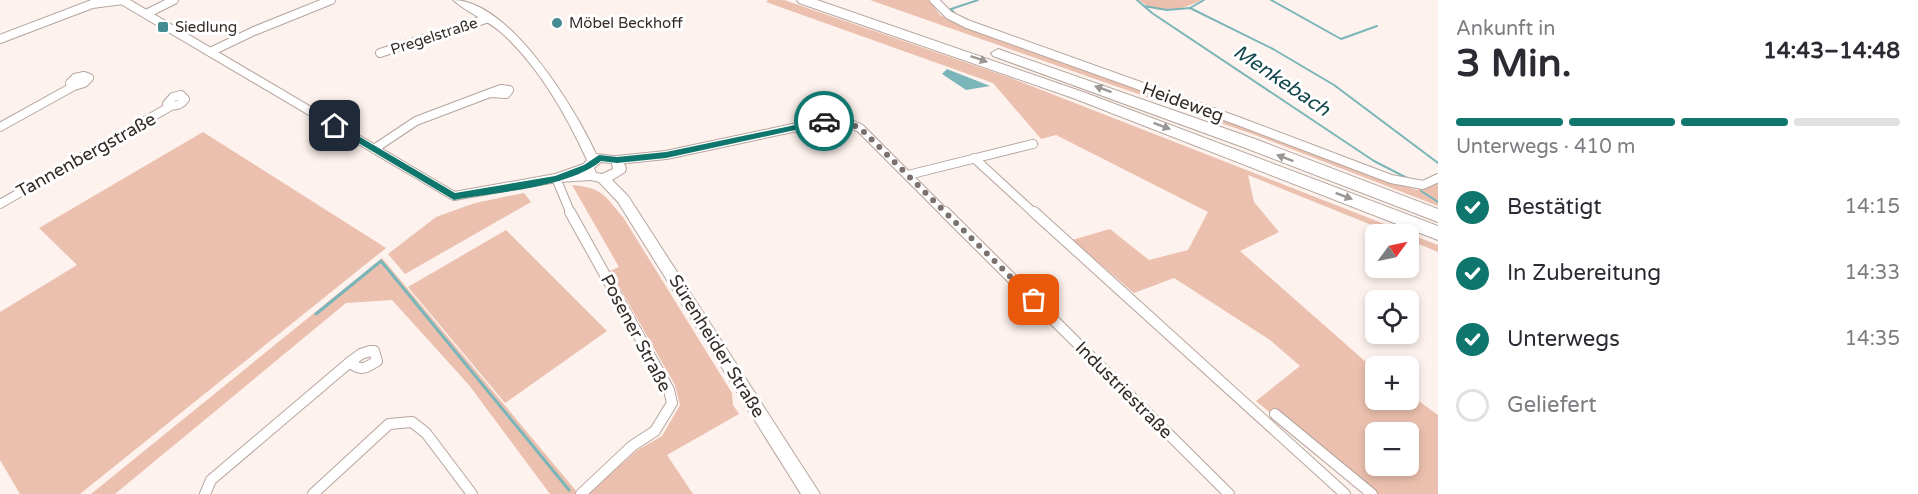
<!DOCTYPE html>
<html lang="de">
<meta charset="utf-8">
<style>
:root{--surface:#fff;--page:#f2f2f3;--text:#2b2b33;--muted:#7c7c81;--line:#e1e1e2;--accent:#0f766e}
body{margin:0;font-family:"Varela Round",sans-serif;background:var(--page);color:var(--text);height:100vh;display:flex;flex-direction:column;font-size:22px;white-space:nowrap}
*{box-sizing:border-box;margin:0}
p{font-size:20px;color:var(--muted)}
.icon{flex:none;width:33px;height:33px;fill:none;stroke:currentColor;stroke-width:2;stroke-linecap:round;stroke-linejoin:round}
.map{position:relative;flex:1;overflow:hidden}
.panel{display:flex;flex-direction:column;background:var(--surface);width:480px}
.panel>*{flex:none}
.needle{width:39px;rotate:57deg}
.controls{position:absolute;left:1365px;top:224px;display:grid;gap:12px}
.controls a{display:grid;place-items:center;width:54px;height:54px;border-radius:9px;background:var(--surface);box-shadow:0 3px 9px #0003;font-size:30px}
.pin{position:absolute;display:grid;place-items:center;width:51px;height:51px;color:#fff;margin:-26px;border-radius:12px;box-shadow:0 3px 9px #0006}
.courier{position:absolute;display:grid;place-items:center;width:60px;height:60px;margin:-30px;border:4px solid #0f766e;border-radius:50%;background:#fff;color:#222;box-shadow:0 2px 8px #0007}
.summary em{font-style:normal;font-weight:700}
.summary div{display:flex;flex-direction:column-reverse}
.summary{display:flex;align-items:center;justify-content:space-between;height:102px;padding:0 18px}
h1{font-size:39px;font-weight:700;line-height:45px}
.bar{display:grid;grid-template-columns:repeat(4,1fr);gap:9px 6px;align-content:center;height:72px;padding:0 18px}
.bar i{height:8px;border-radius:4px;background:var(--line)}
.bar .current{background:var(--accent)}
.bar p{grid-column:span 4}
ol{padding:0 18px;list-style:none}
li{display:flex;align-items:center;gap:18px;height:66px}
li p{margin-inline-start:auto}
li .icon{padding:6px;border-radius:50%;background:var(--accent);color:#fff;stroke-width:4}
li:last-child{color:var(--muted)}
li i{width:33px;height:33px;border:3px solid var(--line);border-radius:50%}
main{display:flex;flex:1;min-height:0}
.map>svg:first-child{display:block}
.green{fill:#ecc0ae;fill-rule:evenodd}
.water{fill:#7ab5ba}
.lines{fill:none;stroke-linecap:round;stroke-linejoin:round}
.stream-far1{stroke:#7ab5ba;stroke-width:2}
.stream{stroke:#7ab5ba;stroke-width:3}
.street-far1-casing{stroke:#b6a59d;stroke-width:10}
.street-casing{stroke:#b6a59d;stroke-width:12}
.secondary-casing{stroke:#b6a59d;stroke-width:2}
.highway-casing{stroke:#b6a59d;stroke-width:2}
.street-far1{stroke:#fff;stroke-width:8}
.street{stroke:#fff;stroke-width:10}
.secondary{fill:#fff;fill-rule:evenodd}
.highway{fill:#fff;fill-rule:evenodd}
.oneway{fill:#999694}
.route{fill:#0f766e}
.done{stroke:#7a716e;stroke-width:6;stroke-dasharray:0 10.8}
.poi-dot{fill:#448c91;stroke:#fff;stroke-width:2}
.labels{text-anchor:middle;stroke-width:6;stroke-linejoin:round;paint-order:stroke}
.far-poi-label{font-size:15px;fill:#332c29;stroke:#fff;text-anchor:start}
.far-street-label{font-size:15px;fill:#332c29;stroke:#fff}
.street-label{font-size:18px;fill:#332c29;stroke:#fff}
.water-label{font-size:20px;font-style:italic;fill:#13494d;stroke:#fff}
</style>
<main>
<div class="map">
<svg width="1438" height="494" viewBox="0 0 1438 494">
<rect width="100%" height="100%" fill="#fdf2ed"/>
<path class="green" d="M768,0H784L1011,78L1438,245V252L1409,240L1408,234H1394L1248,175L1254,202L1279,232L1240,251L1375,370L1376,399H1408L1409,394L1438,415V494H1368L1256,401L1300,366L1270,340L1174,278L1134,293L1072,240L1110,229L1149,260L1188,250L1208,212L1056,135L1041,139L993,83L766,2ZM1376,432H1408V465H1376Z
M870,0H929L940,15L956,23L1236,123L1388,181L1417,190L1438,181V206L1255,135Z
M1139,0H1201C1182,11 1157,16 1139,0Z
M203,132L386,248L80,494H20L0,460V312L77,265L39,228Z
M572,185C603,188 604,195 623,217L732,393L733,405L739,414L667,455L693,494H588L636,451L662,436L680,405L675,385L610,271L619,267Z
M524,193L531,202L405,274L388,254L436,217L475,203Z
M506,230L607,331L505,403L408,287Z
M382,258L577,492L575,494H550L469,385L392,300L346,303L115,494H91Z"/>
<path class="water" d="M947,69L990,86L966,90L942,74Z"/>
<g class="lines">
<path class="stream-far1" d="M1137,0L1152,13L1374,161L1411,180
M1271,0L1341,39L1377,26
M1144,6L1167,10L1190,8L1273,49L1334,85L1438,163
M1190,8L1204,0
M956,15L951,9L978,0
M1421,191L1438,202"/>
<path class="stream" d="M316,314L381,261L569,490"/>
<defs>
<path id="street-far1" d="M122,0L454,196L556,178L587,167
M934,0L949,15L967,24L1238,121L1391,179L1423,185L1438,178
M146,14L174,0
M0,39L92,4L123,0
M210,52L254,31L331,0
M380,53L489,18
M84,76L89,78L84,83L74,86L70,83L75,78Z
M501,89L509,90L506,94L490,93Z
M181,95L185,99C181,105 174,107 167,104L173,97Z
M0,127L74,86
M374,149L416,121L490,93
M974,158L1035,214
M617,160L666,155L830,120H841L860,128L946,214
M908,175L1033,144
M556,178L571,214
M558,178L591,176
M0,204L171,106"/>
<path id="street" d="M570,212L669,390L672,403L655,431L632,446L581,494
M945,212L1229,494
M1034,212L1345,494
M370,351H374L377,361C366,368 360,372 350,362L361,354Z
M1275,414L1372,494
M205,494L211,480L350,362
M313,494L389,424L412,422L426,433L472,494"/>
<path id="secondary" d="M453,0C509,0 575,108 596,154L621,157L626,168L625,172L612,180L628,196L820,494H801L618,202L599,182L587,179L581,167L587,160C567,116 539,67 503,34C488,20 467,13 453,0ZM601,162L612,163L613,169L602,174L596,173L594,168Z"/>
<path id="highway" d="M797,0H817L1083,92L1438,226V240L1073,98L799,3Z
M998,49L1255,139L1438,209V222L1243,147L993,56L991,53Z"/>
</defs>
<use href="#street-far1" class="street-far1-casing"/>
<use href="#street" class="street-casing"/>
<use href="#secondary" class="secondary-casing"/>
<use href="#highway" class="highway-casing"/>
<use href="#street-far1" class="street-far1"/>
<use href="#street" class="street"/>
<use href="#secondary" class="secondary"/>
<use href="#highway" class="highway"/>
</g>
<defs><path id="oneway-solid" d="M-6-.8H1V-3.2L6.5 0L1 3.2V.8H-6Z" transform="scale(1.5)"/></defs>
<g class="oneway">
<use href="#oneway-solid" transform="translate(979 59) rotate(19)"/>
<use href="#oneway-solid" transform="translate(1103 89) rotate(-160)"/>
<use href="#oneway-solid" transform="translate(1162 126) rotate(21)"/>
<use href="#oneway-solid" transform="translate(1285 158) rotate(-159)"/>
<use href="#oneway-solid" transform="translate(1344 196) rotate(21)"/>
</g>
<path class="route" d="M824,119H827V123L666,158L617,163L601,161C568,188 496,192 454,200L330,126L338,124L455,193L555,176L584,165L599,155L617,157L666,152Z"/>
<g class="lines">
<path class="done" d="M824,121L841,120L860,128L1034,300"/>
</g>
<g class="poi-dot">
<circle cx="557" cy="23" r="6"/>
<rect x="157" y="21" width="12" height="12" rx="3"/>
</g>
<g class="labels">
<g class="far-poi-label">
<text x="569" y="28">Möbel Beckhoff</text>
<text x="175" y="32">Siedlung</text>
</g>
<g class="far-street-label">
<text transform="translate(434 36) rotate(-18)" y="5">Pregelstraße</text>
</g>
<g class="street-label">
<text transform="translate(1183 102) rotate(20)" y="6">Heideweg</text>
<text transform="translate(86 155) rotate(-29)" y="6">Tannenbergstraße</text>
<text transform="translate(636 333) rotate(62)" y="6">Posener Straße</text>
<text transform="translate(717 346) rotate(58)" y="6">Sürenheider Straße</text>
<text transform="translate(1124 390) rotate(45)" y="6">Industriestraße</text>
</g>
<g class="water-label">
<text transform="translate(1282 80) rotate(34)" y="7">Menkebach</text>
</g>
</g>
</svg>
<div class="controls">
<a><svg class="needle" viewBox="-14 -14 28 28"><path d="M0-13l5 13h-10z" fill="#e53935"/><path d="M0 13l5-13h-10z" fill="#7c7c81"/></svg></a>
<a><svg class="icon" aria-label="locate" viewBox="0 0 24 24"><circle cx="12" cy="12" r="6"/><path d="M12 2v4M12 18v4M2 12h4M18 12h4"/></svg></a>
<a>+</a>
<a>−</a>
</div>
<div class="pin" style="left:1034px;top:300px;background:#ea580c"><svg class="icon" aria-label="bag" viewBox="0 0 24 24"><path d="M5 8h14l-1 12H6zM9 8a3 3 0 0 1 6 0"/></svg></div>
<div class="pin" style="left:335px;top:126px;background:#1f2937"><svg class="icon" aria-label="home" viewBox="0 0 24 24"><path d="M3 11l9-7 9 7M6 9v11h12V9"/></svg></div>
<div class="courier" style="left:824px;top:121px"><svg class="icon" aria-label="car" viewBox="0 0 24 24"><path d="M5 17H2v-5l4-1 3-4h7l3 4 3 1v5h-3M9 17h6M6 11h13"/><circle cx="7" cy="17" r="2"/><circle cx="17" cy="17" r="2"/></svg></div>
</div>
<section class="panel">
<div class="summary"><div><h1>3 Min.</h1><p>Ankunft in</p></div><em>14:43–14:48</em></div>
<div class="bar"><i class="current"></i><i class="current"></i><i class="current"></i><i></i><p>Unterwegs · 410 m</p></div>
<ol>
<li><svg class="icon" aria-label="check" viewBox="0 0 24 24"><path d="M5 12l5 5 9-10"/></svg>Bestätigt<p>14:15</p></li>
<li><svg class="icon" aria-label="check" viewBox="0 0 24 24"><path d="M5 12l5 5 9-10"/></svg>In Zubereitung<p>14:33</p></li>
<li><svg class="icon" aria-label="check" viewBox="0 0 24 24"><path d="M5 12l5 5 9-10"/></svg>Unterwegs<p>14:35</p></li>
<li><i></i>Geliefert</li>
</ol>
</section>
</main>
